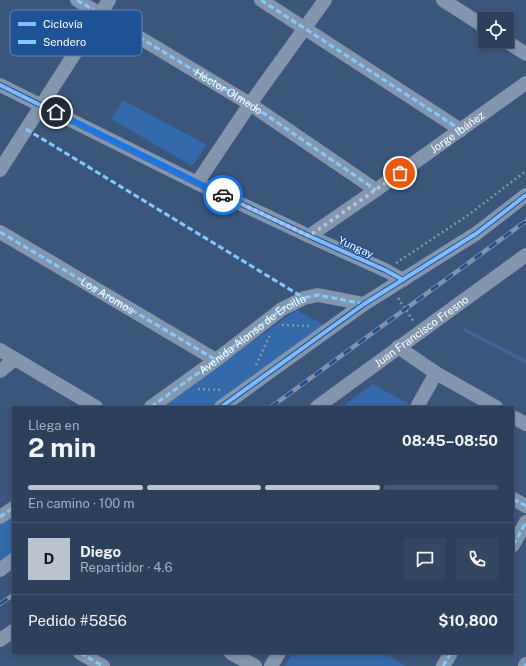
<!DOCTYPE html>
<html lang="es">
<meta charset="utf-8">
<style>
:root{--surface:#2c405c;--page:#344762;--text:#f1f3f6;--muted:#a6afbb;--line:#485972;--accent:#bac4d0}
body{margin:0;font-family:"Public Sans",sans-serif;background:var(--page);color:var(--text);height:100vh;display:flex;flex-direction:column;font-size:15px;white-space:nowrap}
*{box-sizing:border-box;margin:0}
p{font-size:13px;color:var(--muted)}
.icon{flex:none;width:22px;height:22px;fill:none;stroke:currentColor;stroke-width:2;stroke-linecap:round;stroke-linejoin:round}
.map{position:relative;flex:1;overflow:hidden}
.details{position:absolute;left:12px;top:406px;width:502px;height:248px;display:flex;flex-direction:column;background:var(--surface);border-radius:0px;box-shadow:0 2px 6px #0003,0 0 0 1px var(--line)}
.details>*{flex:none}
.fabs{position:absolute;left:478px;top:12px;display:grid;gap:8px}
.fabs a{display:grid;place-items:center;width:36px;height:36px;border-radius:0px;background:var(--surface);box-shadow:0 2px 6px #0003,0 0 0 1px var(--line);font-size:20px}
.pin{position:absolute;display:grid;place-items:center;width:34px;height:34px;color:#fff;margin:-17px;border:2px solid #fff;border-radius:50%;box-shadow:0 1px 4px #0007}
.courier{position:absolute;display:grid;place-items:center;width:40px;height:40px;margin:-20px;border:3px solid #1a73e8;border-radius:50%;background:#fff;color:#222;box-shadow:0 1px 5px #0007}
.head em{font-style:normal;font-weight:700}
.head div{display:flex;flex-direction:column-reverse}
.head{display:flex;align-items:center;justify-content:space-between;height:68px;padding:0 16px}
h1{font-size:26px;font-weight:700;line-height:30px}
.bar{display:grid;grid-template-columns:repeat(4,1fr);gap:6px 4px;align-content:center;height:48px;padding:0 16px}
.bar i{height:5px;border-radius:3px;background:var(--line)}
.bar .current{background:var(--accent)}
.bar p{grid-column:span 4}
.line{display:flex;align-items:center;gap:10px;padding:0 16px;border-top:1px solid var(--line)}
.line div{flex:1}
.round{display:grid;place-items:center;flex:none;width:42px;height:42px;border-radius:0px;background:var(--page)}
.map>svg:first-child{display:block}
.green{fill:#3469aa}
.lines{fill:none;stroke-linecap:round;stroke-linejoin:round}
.stream{stroke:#406493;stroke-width:4}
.path{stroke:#8296ad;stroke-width:2.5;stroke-dasharray:2 3;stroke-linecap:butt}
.minor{stroke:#8296ad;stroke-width:14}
.rail-casing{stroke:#8294ab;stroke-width:4.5}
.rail{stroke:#1f5295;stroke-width:3;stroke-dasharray:9;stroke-linecap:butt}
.quiet{stroke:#80caff;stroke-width:3;stroke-dasharray:6 3;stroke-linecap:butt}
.cycleway-casing{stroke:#1f5295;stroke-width:6}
.cycleway{stroke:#80bcff;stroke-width:4}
.done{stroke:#bac4d0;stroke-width:4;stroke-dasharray:0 7.2}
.route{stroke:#1a73e8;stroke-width:5}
.labels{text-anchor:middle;stroke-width:3;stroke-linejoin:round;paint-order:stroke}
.street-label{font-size:11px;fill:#fff;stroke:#1f5295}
.key{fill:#1f5295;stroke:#6286b5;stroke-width:1}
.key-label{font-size:11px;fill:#fff}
</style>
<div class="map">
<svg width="526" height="666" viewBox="0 0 526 666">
<rect width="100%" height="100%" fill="#3a567a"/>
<path class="green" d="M123,100L207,145L192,166L111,119Z
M296,310L326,326L215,407H162Z
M373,384L409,404L407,407H342Z
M13,515V555L0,565V524Z
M292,653H384L406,666H285Z"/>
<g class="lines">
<path class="stream" d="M465,330L526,362"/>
<path class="path" d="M396,263L467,216L526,171
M398,298L414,322
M282,325L311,326
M256,365L270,335
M198,389L223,390"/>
<g class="minor">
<path d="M77,0L250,104L376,190"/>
<path d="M261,0L461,130"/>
<path d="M443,0L485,27"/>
<path d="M506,41L526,54"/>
<path d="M0,85L197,183L309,236L385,270L403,280"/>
<path d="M0,170L109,0"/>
<path d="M197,183L250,104L325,0"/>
<path d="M0,232L216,360"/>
<path id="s1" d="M309,236L376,190L526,83"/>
<path d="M398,347L436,373L496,407"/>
<path d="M0,350L96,407"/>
<path d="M0,371L15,359"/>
<path d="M151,407L216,360L282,309L304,298L318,295L364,304"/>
<path d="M221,407L332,327L364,304L477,233L526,195"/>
<path id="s2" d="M317,407L526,255"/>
<path d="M417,407L436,373"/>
<path d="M513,417L526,424"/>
<path d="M513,499L526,506"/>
<path d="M0,517L13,508"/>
<path d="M513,545L526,522"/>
<path d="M0,570L13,560"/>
<path d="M0,640L13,631"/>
<path d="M80,653L103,666"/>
<path d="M231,653L255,666"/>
<path d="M271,666L279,653"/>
<path d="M443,666L451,653"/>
<path d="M525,666L526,664"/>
</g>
<defs>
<path id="rail" d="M271,407L526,221
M0,604L13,595"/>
</defs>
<use href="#rail" class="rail-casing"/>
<use href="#rail" class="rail"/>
<g class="quiet">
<path id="s3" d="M77,0L250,104L376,190"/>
<path d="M261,0L461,130"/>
<path d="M26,129L304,298"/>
<path id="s4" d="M0,232L216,360"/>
<path id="s5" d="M151,407L216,360L282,309L304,298L318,295L364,304"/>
<path d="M513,499L526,506"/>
<path d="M0,517L13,508"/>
<path d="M513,545L526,522"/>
<path d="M80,653L103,666"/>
<path d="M443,666L451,653"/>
<path d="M525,666L526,664"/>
</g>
<defs>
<path id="cycleway" d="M0,85L197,183L309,236L385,270L403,280
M221,407L332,327L364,304L477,233L526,195"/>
</defs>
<use href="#cycleway" class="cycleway-casing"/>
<use href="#cycleway" class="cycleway"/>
</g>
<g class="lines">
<path class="done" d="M223,195L309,236L400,173"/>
<path class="route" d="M56,112L223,195"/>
</g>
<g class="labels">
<g class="street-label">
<text dy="4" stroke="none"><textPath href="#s3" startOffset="177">Héctor Olmedo</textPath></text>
<text dy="4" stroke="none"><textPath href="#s1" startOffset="181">Jorge Ibáñez</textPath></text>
<text transform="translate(356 247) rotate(24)" y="4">Yungay</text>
<text dy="4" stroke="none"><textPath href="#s4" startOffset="125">Los Aromos</textPath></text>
<text dy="4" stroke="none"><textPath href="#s2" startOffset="129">Juan Francisco Fresno</textPath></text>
<text dy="4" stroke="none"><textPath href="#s5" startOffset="125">Avenida Alonso de Ercilla</textPath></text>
</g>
</g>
<rect x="10" y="10" width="132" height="46" rx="6" class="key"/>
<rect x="18" y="22" width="18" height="4" fill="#80bcff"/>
<rect x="18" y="40" width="18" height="4" fill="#80caff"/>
<g class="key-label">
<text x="43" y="28">Ciclovía</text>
<text x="43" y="46">Sendero</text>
</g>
</svg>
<div class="fabs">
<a><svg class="icon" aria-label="locate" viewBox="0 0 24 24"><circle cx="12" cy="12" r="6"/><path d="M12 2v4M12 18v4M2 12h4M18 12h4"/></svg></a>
</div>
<div class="pin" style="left:400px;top:173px;background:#ea580c"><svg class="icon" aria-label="bag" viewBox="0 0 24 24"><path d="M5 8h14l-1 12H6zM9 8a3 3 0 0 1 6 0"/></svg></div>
<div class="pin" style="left:56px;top:112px;background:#1f2937"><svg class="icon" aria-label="home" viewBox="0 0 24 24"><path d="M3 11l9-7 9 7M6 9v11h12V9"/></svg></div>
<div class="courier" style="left:223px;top:195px"><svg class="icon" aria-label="car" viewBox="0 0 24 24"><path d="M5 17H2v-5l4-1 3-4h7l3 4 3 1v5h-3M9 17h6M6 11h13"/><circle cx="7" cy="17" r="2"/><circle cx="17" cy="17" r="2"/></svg></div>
<section class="details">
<div class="head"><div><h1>2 min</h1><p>Llega en</p></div><em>08:45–08:50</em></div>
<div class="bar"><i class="current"></i><i class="current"></i><i class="current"></i><i></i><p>En camino · 100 m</p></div>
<div class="line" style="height:72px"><b class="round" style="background:var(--accent);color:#111">D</b><div><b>Diego</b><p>Repartidor · 4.6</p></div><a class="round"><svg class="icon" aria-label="chat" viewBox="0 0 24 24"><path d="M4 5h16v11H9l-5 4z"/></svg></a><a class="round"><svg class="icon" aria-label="phone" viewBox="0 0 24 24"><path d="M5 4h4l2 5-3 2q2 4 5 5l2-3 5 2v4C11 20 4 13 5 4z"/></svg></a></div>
<div class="line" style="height:52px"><div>Pedido #5856</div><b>$10,800</b></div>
</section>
</div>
